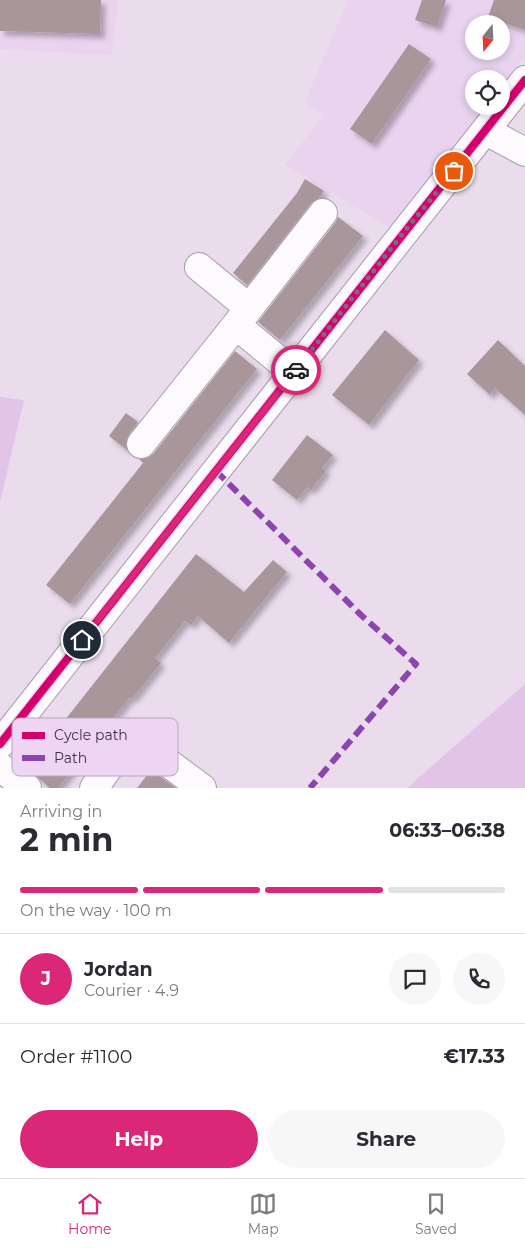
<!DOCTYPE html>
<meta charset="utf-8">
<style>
:root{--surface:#fff;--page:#f7f7f7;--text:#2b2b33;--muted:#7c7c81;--line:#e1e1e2;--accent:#db2777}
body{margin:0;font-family:Montserrat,sans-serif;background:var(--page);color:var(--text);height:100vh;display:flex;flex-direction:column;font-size:19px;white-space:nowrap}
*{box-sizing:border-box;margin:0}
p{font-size:16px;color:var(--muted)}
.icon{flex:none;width:28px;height:28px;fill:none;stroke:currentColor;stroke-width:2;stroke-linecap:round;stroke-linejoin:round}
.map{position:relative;height:788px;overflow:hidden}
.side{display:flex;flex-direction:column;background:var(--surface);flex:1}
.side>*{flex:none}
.needle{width:32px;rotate:198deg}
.tools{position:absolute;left:465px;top:15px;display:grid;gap:10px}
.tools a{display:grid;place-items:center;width:45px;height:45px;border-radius:50%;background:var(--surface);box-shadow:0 2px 8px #0003;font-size:25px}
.pin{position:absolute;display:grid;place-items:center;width:42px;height:42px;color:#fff;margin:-21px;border:2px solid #fff;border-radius:50%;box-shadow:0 1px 5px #0007}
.courier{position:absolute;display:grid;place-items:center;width:50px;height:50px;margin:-25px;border:4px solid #db2777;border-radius:50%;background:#fff;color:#222;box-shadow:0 1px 6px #0007}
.summary em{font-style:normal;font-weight:700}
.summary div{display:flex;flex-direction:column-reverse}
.summary{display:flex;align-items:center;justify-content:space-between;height:85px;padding:0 20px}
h1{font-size:32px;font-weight:700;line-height:38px}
.bar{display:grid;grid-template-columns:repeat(4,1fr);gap:8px 5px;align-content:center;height:60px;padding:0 20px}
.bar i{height:6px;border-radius:4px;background:var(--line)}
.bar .on{background:var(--accent)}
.bar p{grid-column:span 4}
.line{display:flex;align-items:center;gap:12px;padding:0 20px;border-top:1px solid var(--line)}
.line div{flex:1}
.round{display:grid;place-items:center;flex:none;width:52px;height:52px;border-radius:26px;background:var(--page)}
.action{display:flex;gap:10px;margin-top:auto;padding:10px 20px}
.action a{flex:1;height:58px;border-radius:30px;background:var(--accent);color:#fff;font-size:20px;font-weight:700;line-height:58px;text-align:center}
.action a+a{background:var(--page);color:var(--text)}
.menu{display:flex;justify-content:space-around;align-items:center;height:70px;border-top:1px solid var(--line);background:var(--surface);font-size:14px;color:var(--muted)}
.menu a{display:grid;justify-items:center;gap:2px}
.menu .on{color:var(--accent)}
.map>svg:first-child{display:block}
.built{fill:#e9d3ef;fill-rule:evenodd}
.green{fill:#e1c4e8}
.building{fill:#a9969a;filter:url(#shadow)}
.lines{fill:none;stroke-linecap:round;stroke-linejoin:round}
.minor-casing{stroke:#a79daa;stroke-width:30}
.minor{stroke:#fcfafc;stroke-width:28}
.quiet{stroke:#8e44ad;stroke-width:6;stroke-dasharray:12 6;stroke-linecap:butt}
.cycleway-casing{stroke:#eed5f4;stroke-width:11}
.cycleway{stroke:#d6006c;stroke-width:8}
.done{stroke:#7a6e7c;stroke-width:5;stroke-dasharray:0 9}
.route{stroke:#db2777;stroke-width:6}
.key{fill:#eed5f4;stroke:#b9a4be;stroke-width:1}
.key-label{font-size:14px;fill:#3d333f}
</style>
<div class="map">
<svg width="525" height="788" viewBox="0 0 525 788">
<defs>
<filter id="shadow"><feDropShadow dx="4.5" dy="4.5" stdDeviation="2.5" flood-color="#0004"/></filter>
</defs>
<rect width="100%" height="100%" fill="#eadced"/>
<path class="built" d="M0,0H118L112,55L0,49Z
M348,0H525V56L501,87V79H474V106H486L390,228L285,165L323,115L305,102ZM474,24H501V51H474Z"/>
<path class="green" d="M0,397L24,400L0,502Z
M525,684V788H407Z"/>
<path class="building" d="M0,0H101L100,34L0,31Z
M422,0H446L437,27L415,20Z
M494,0H525V30L488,17Z
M409,44L431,59L372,144L350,129Z
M305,179L324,191L319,198L311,203L247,285L233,273L297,193Z
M338,217L363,236L280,340L258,322L335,223Z
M385,330L419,360L369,425L332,395Z
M498,340L525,366V415L495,388L490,395L467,374Z
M235,351L257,369L70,604L46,585L143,463L139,459L147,458L153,454Z
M126,413L138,422L129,434L126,441L127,450L109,436Z
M307,435L333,455L322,468L326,471L311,490L307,487L297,500L272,480Z
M196,554L244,592L273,560L287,572L229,643L198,616L191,625L185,621L155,658L161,663L132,699L130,697L58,788H50L27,768Z
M151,770L176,788H137Z"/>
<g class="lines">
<defs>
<path id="minor" d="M486,131L525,152
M199,267L249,308
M236,325L323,213
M141,444L236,325L294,373
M0,744L525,80
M0,767L27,788
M94,788C105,774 121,743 141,743L202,788"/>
</defs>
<use href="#minor" class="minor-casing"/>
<use href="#minor" class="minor"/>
<path class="quiet" d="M216,471L361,615L416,664L310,788"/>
<defs>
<path id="cycleway" d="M0,744L525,80"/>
</defs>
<use href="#cycleway" class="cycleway-casing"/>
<use href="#cycleway" class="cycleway"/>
</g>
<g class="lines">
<path class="done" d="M296,370L404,232L454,171"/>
<path class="route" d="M82,640L296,370"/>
</g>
<rect x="12" y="718" width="166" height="58" rx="8" class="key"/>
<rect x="22" y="732" width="23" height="7" fill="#d6006c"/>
<rect x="22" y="755" width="23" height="6" fill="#8e44ad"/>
<g class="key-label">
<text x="54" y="740">Cycle path</text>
<text x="54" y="763">Path</text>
</g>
</svg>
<div class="tools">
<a><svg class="needle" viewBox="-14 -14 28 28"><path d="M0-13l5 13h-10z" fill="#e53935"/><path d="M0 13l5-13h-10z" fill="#7c7c81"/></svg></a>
<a><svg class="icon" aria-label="locate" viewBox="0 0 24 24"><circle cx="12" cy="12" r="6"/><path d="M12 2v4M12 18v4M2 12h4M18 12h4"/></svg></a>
</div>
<div class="pin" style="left:454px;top:171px;background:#ea580c"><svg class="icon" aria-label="bag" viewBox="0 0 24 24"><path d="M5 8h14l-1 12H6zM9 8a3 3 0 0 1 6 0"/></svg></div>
<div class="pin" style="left:82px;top:640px;background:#1f2937"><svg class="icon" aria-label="home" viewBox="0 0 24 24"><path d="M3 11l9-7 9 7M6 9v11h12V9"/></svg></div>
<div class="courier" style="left:296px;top:370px"><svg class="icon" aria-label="car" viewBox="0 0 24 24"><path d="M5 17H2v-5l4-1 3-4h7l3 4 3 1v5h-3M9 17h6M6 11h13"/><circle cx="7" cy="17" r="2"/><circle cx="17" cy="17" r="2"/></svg></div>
</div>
<section class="side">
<div class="summary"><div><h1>2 min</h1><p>Arriving in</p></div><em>06:33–06:38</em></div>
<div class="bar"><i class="on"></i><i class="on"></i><i class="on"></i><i></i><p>On the way · 100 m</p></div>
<div class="line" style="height:90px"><b class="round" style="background:var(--accent);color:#fff">J</b><div><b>Jordan</b><p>Courier · 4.9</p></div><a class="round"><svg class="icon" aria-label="chat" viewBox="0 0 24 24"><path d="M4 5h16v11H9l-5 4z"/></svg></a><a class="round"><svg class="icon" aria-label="phone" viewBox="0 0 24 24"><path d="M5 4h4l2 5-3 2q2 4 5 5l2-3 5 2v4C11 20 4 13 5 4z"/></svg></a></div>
<div class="line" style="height:65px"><div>Order #1100</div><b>€17.33</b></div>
<div class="action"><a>Help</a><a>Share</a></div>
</section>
<nav class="menu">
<a class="on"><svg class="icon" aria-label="home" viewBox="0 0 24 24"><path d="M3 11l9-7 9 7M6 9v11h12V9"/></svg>Home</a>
<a><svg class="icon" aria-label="map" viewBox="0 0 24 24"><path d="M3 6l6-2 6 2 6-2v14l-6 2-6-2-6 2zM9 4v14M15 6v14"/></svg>Map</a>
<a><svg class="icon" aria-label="saved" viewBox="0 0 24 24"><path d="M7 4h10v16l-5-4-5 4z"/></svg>Saved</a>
</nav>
